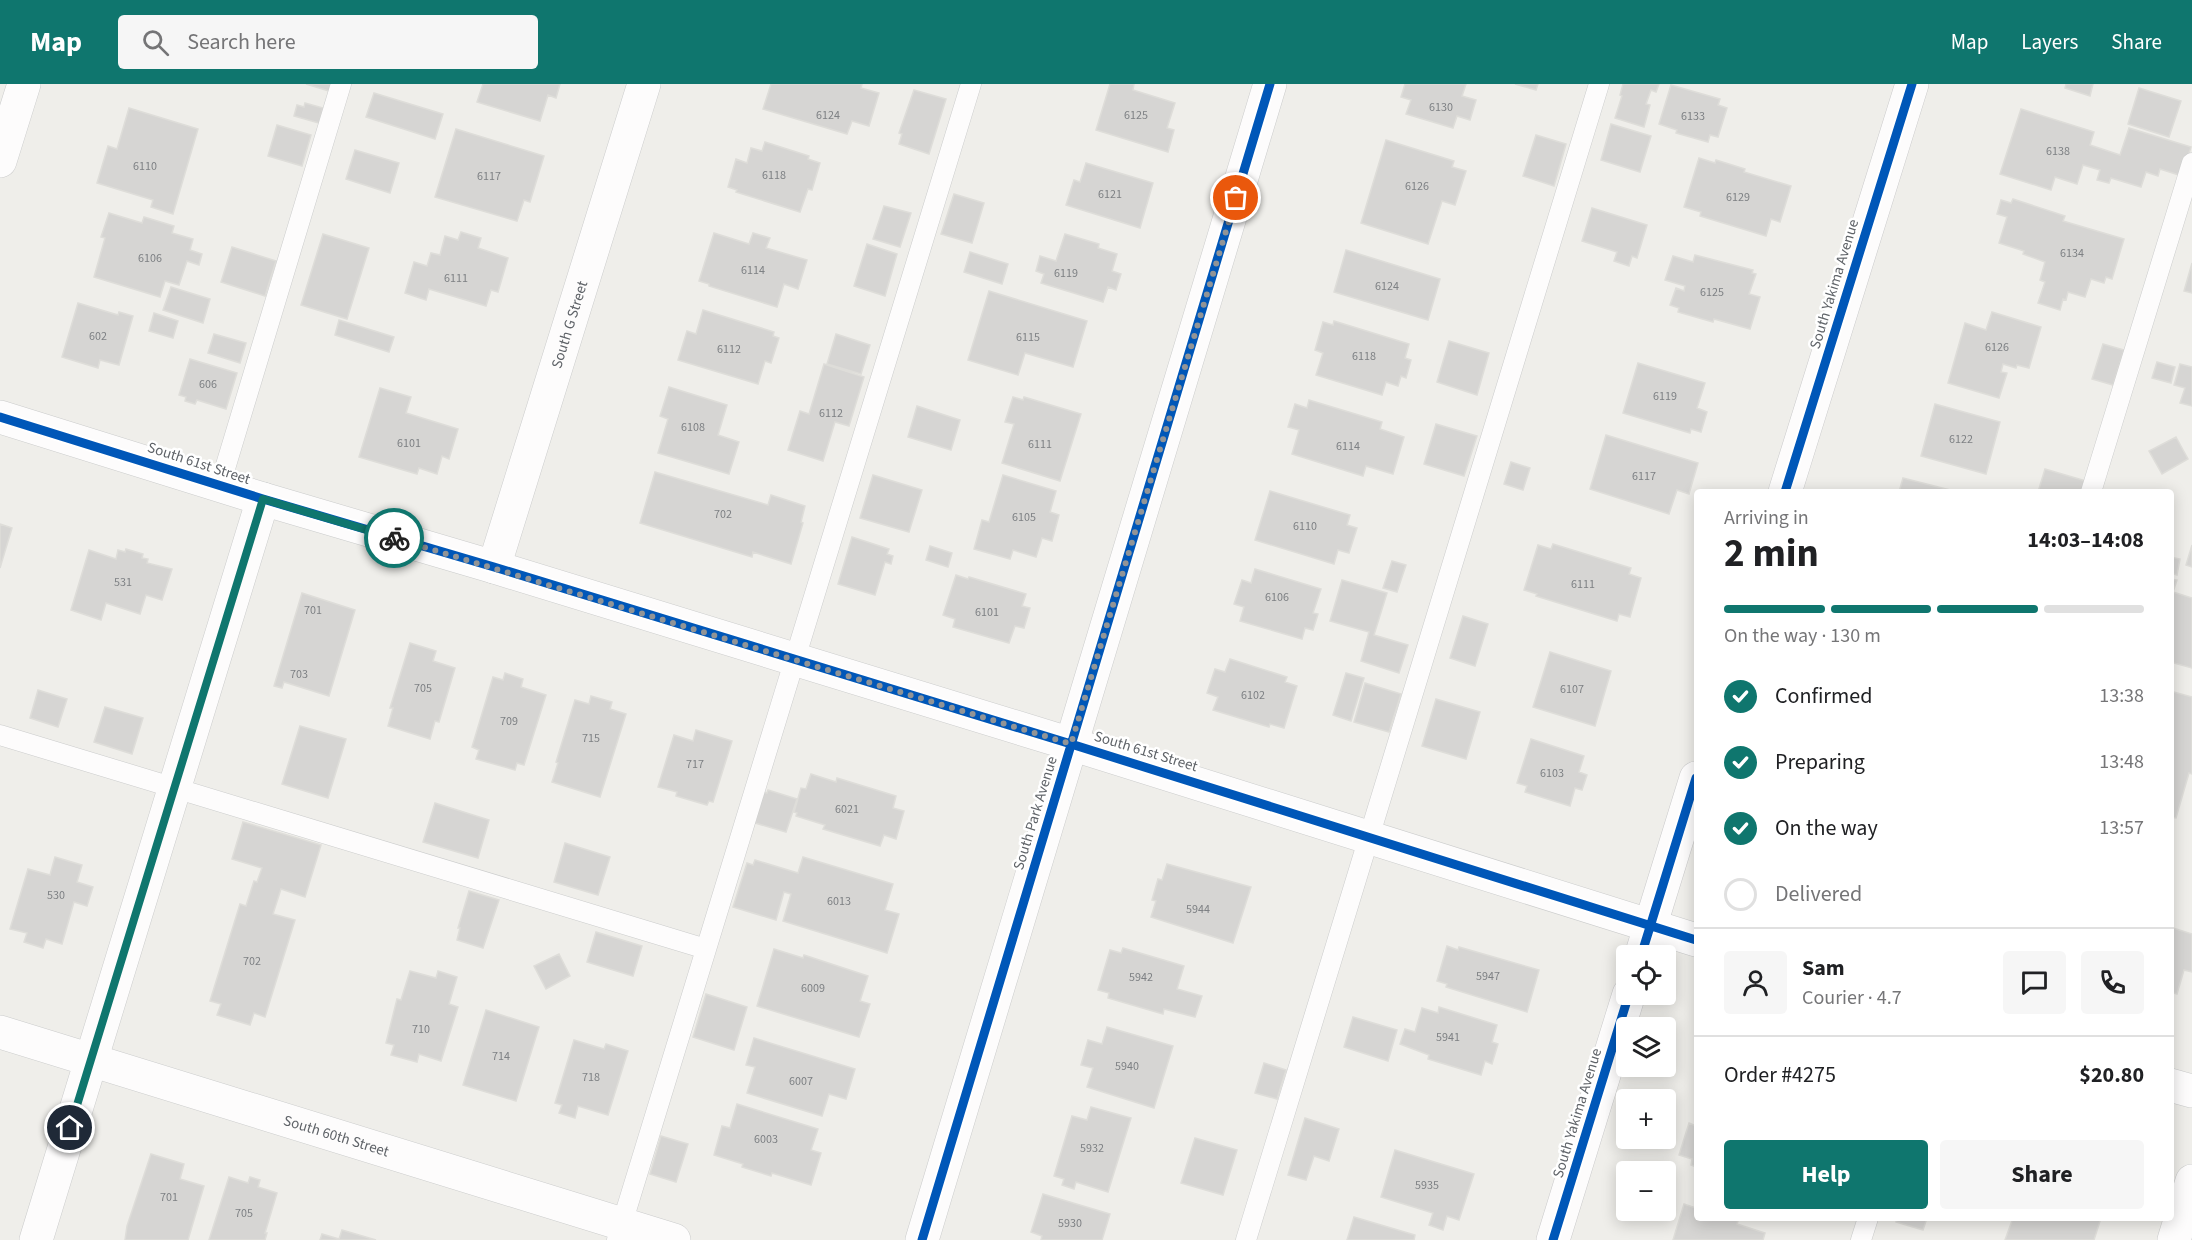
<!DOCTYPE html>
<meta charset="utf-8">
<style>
:root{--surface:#fff;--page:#f6f6f6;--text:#202124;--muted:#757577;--line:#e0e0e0;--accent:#0f766e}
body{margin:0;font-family:"Source Sans 3",sans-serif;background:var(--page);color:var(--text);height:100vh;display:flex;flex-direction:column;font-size:22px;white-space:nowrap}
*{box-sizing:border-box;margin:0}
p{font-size:20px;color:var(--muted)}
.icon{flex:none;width:33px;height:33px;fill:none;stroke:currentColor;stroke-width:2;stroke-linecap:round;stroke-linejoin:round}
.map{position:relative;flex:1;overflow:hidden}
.sheet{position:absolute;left:1694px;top:405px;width:480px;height:732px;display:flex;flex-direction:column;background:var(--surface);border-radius:6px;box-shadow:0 3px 15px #0003}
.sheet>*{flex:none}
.controls{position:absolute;left:1616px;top:861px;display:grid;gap:12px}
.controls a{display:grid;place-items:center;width:60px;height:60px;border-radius:6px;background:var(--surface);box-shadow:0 3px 15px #0003;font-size:30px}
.pin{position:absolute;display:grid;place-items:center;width:51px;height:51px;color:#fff;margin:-26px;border:3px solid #fff;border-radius:50%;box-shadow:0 2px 6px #0007}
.courier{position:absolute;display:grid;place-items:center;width:60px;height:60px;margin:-30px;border:4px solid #0f766e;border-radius:50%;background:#fff;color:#222;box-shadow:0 2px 8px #0007}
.summary em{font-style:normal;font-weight:700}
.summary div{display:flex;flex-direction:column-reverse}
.summary{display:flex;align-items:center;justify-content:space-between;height:102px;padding:0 30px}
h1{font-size:39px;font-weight:700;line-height:45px}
.bar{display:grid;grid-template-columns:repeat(4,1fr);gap:9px 6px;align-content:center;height:72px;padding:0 30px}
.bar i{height:8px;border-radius:4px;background:var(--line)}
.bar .active{background:var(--accent)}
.bar p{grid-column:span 4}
.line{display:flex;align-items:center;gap:15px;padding:0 30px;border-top:2px solid var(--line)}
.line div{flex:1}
.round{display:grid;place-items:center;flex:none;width:63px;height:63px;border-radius:6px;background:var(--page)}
ol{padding:0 30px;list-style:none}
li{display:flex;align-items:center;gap:18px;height:66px}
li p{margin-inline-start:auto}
li .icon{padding:6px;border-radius:50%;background:var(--accent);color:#fff;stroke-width:4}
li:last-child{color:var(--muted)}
li i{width:33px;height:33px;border:3px solid var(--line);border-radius:50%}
.button{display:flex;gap:12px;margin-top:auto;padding:12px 30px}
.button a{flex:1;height:69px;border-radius:6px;background:var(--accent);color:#fff;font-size:24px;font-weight:700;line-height:69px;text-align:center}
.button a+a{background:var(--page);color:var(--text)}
header{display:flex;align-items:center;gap:36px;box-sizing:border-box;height:84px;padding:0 30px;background:var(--accent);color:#fff}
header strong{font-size:28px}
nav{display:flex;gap:33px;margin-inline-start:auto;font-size:21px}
.search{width:420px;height:54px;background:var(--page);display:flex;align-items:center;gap:15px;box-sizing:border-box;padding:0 21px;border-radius:6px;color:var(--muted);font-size:22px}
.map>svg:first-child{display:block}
.building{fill:#d6d5d3;stroke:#deddd9;stroke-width:1.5}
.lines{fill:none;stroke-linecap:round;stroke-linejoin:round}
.service-casing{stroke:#cbcccc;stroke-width:21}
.minor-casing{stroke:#cbcccc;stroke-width:34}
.secondary-casing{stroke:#cacacb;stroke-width:34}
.service{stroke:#fdfcfc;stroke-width:20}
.minor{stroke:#fdfcfc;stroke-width:33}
.secondary{stroke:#fdfcfc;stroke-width:33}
.cycleway-casing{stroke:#fff;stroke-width:13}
.cycleway{stroke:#0057b8;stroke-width:9}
.done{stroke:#919496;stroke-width:6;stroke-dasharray:0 10.8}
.route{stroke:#0f766e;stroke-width:8}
.labels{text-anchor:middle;stroke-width:5;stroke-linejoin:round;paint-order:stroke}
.number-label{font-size:12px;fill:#7e8184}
.street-label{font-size:15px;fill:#5f6368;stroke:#fff}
</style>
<header>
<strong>Map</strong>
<div class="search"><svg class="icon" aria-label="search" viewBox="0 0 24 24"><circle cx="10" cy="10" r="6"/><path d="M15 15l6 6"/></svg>Search here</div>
<nav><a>Map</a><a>Layers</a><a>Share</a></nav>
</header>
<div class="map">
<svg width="2192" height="1156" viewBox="0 0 2192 1156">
<rect width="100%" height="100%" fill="#efeeea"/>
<path class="building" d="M306,0H331L329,7Z
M483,0H560L556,14L548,11L540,37L477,18Z
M771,0H862L861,4L879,9L869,42L852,37L847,50L763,25Z
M1110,0H1134L1133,6L1175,19L1167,44L1174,46L1168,68L1096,46Z
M1405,0H1466L1462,12L1476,16L1470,36L1457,32L1453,44L1406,30L1411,16L1401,13Z
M1515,0H1538L1536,6Z
M1623,0H1659L1656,8L1651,6L1646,20L1650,21L1644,43L1615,34L1622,12L1620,11Z
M2066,0H2093L2090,12L2065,4Z
M1671,1L1720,15L1718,21L1727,24L1718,53L1710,51L1708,58L1676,49L1677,46L1659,40Z
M2139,4L2181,17L2169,53L2128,40Z
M914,6L946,15L929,70L899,60L902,50L899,49Z
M374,9L443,30L435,55L366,33Z
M305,19L323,24L319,39L294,32L297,21L304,23Z
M129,24L198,45L173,130L151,123L153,116L97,99L108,62L117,65Z
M2021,25L2094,48L2090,61L2120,71L2129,44L2191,63L2182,92L2160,85L2158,92L2146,88L2141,103L2111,94L2109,99L2097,96L2100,86L2083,81L2077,100L2055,93L2051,106L2000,90Z
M1611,40L1651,52L1640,88L1601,76Z
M277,41L311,51L302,82L268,72Z
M456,45L544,72L530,118L524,116L517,137L435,113Z
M1536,51L1566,60L1554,102L1523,92Z
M1386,56L1454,77L1452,83L1466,87L1455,121L1442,117L1428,160L1361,139Z
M765,58L809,72L808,75L820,79L812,106L808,105L800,128L736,108L737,106L728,103L736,75L747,79L751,64L762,67Z
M355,66L399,79L390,109L346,95Z
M1699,74L1715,79L1716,76L1745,85L1744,88L1791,102L1780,138L1771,135L1766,152L1700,132L1701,128L1684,123Z
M1086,79L1153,99L1140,144L1066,121L1074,96L1080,98Z
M954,110L984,119L972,159L941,150Z
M2013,115L2065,132L2063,137L2124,155L2112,195L2106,193L2104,199L2091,195L2085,213L2068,208L2066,216L2063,215L2060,226L2038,219L2045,198L2040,196L2045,178L2023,170L2024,167L1999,159L2007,133L1997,130L2001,116L2011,119Z
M884,122L911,129L900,163L873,155Z
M1592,124L1647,141L1637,174L1632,172L1629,182L1614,177L1617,168L1582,157Z
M109,129L142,139L144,133L174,142L172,149L193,155L190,166L202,170L199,181L187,177L179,201L165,197L160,213L94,193L105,154L101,153Z
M461,148L481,154L478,164L508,174L498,208L491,206L486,222L429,205L426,216L405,209L414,178L427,182L431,169L440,171L445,152L458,156Z
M714,149L749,160L753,149L770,154L766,164L807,176L798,205L784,200L777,223L709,202V200L699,197Z
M323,150L369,164L347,235L301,221Z
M1065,150L1099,160L1098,164L1117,170L1112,187L1121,190L1116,206L1108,203L1103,218L1041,199L1044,190L1036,187L1040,172L1056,177Z
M867,160L897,170L885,212L854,202Z
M232,163L276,177L265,212L221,198Z
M1346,166L1440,195L1428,236L1334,208Z
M970,168L1008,180L1002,200L964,188Z
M1695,171L1753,186L1752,189L1756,190L1749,210L1760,213L1750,245L1714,235L1713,238L1678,228L1679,224L1670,221L1676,204L1684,207L1685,202L1665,196L1673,172L1693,178Z
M2192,179V209L2184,207Z
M171,203L210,215L203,239L163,226Z
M989,207L1087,237L1073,283L1025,269L1018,291L968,276Z
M78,219L118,231L119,228L133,232L119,281L100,276L98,284L62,273Z
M703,226L774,248L773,252L779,254L771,279L765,277L758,300L678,276L687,247L696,250Z
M1992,228L2041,243L2029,284L2017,281L2016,284L2003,280L2001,288L2007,289L1999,314L1948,299L1965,239L1986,246Z
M154,229L178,237L173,254L149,247Z
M339,236L394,253L389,268L335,251Z
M1334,237L1409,260L1405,274L1411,276L1406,294L1401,292L1398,302L1386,298L1382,311L1316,291L1323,269L1315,266L1323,238L1333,241Z
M214,250L246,259L240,279L208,269Z
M836,250L870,261L861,290L827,280Z
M1449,257L1489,269L1477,311L1437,298Z
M2103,260L2124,266L2113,301L2092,295Z
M190,275L237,289L226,325L197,316L195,320L185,317L186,313L179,311Z
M2157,278L2175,283L2171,299L2152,294Z
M1638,279L1705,299L1697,324L1707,328L1701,348L1691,345L1690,349L1623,329Z
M824,280L864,293L849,342L835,338L823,377L788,366L800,327L809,330Z
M2180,280L2192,283V322L2180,319L2185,304L2174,301Z
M669,303L727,321L718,351L739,358L729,390L658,369L668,335L660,332Z
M380,304L411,313L406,329L458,345L449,375L442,372L437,390L419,384L417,390L359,373Z
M1013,313L1023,316L1024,313L1081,330L1060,397L1002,379L1014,340L1005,338Z
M1309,316L1382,338L1380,345L1404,353L1393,390L1366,382L1363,392L1292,370L1299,346L1288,343L1295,320L1307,324Z
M1935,320L2000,338L1986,390L1921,372Z
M917,322L960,336L951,366L908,353Z
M1436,340L1477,352L1464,392L1424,380Z
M1606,351L1698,379L1689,410L1677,406L1669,430L1590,405Z
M2176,353L2188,375L2162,390L2149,367Z
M1511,378L1530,384L1523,406L1504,400Z
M2045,385L2086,397L2082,408H2038Z
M655,388L768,421L771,411L805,422L801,438L803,439L791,480L753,468L752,473L640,439Z
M873,391L922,406L909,448L860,434Z
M1003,391L1056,407L1050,428L1059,431L1052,457L1042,454L1036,473L1013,466L1010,475L974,465L982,436L989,438Z
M1903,394L1958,408H1899Z
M1270,407L1350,431L1347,441L1357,444L1349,469L1338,466L1334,480L1255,456Z
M0,440L12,444L0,484Z
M852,453L889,465L887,470L893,472L891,480L885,478L875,511L838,500Z
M1553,460L1631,484L1629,490L1641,494L1630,533L1619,530L1617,537L1536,512L1537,510L1524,506L1538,461L1551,465Z
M2192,461V483L2186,481Z
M930,462L952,469L948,483L926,476Z
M126,465L143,470L142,474L148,475L147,479L172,485L162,516L146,511L140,530L106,519L101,536L71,526L89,466L116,475L118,466L125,468Z
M2170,473L2180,475L2177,491L2170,489Z
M1392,477L1406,481L1397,508L1383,504Z
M1255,485L1321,505L1313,529L1318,530L1313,546L1305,544L1302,555L1240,537L1244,523L1234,520L1242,496L1251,499Z
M956,491L968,495L969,493L1026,510L1022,522L1030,524L1024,544L1015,542L1009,559L953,543L955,535L943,531Z
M2170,495L2177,496L2173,508L2192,514V584L2170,578Z
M1342,496L1387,509L1374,551L1408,561L1399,589L1361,577L1369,548L1330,537Z
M302,509L355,526L329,612L284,598L282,604L274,602Z
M1463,532L1488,540L1475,582L1450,574Z
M410,559L436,567L433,577L455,584L439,638L435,637L430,655L388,642L393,624H390Z
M1550,568L1611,587L1595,642L1533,623Z
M1230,575L1287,593L1285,598L1297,602L1284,644L1270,640L1269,643L1213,626L1218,613L1207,609L1215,585L1225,588Z
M505,589L523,595L521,603L546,611L524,681L517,679L515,686L476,675L479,666L472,663L493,593L503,596Z
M1346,589L1364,594L1351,637L1333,631Z
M1365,599L1401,610L1389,648L1354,638Z
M38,606L67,615L58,643L30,634Z
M2170,607L2192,613V690L2189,689L2176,734L2170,733Z
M591,612L612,618L610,625L626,630L600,713L552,698L558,679L556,678L575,616L589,620Z
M1436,615L1480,628L1466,675L1422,662Z
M105,623L143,634L132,670L94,658Z
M300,642L346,655L328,714L282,700Z
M696,646L732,657L713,718L709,717L707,721L676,712L677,708L658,703L674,651L693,657Z
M1531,655L1584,672L1579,688L1587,691L1582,706L1575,704L1570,722L1525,708L1527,702L1517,699Z
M811,690L836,698L837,694L896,712L893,724L904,727L896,755L884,751L880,762L823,745L825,741L796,732L797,729L794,728L801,704L806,705Z
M768,706L797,715L786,748L755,739L764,708L767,709Z
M435,719L489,736L478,774L423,758Z
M243,738L321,761L305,813L281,805L273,830L295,836L265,933L254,929L250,941L217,931L221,920L210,917L240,820L246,822L254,797L257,798L262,784L232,775Z
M565,759L610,773L598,811L554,798Z
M55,773L82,781L77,798L93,803L87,822L74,818L62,860L46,855L43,864L24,858L27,849L10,845L28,785L50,791Z
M803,773L893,800L885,826L899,830L887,869L783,837L791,810L784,808L776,836L733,823L747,779L753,781L755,776L798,789Z
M1167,780L1251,803L1233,859L1151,833L1156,817L1152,816L1158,795L1162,796Z
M469,807L499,816L483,864L457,856L460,844H458Z
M2170,843L2192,850V888L2184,886L2177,910L2170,908Z
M596,848L642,862L633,892L587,878Z
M1447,862L1458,866L1459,863L1539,886L1527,928L1446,903L1447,900L1437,897Z
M1123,864L1184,882L1177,905L1202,912L1195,933L1164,925L1163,930L1108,914L1109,909L1098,906L1110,866L1121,869Z
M774,865L803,874L804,871L868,892L860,917L870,920L859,953L757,922Z
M559,870L570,892L546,905L534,882Z
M410,887L436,894L438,887L457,893L449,920L458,923L441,977L419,970L417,978L391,971L394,961L386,959L397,915L401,916Z
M706,910L747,923L734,966L693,953Z
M1439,923L1497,941L1492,958L1498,960L1492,980L1485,977L1481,991L1428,975L1429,971L1400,960L1405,945L1415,948L1422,924L1438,929Z
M486,926L539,943L516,1017L463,1001Z
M1353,933L1397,946L1388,977L1344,963Z
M1107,943L1173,962L1154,1024L1087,1003L1093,984L1081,981L1088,956L1102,960Z
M754,954L855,985L846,1015L829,1010L822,1032L747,1009L755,983L746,981Z
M574,956L604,965L606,960L628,967L608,1031L578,1022L575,1034L559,1029L562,1021L555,1019Z
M1264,979L1286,986L1277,1015L1255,1009Z
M737,1020L818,1045L811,1066L821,1069L811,1101L772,1089L771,1092L742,1083L743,1080L714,1071L722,1042L730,1044Z
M1091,1023L1131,1034L1108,1108L1076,1098L1074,1105L1062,1101L1064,1095L1054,1092L1072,1032L1087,1036Z
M1305,1034L1339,1045L1329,1077L1314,1072L1306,1096L1288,1091Z
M1689,1039L1696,1042V1083L1691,1081L1692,1075L1679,1071Z
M661,1052L688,1060L676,1098L650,1090Z
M1195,1054L1237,1066L1223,1111L1181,1099Z
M1395,1066L1474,1090L1459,1136L1447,1132L1443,1146L1429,1141L1433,1129L1381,1113Z
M151,1070L184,1080L180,1095L204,1102L188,1156H125L127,1142Z
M229,1093L248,1099L250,1093L260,1096L258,1103L277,1109L265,1149H267L265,1156H209Z
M1043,1110L1110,1130L1102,1156H1041L1042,1152L1031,1148Z
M1684,1120L1696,1124V1134H1728L1738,1137L1737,1140L1765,1149L1763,1156H1673Z
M1354,1133L1415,1151L1414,1156H1347Z
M1897,1134H1927L1923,1146L1896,1138Z
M2013,1134H2101L2094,1156H2005Z
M342,1146L376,1156H320L322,1150L339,1155Z"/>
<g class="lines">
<defs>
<path id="service" d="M220,401L341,0
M2091,408L2192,79
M0,651L706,865
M617,1156L971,0
M1246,1156L1599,0
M1861,1156L1868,1134"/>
<g id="minor">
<path d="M0,77L24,0"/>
<path d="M0,333L263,415L494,483L1071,660L1696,856"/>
<path id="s1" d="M494,483L644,0"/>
<path id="s2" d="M0,948L674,1156"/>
<path d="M2170,1001L2192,1007"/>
<path d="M36,1156L263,415"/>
<path d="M922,1156L1270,0"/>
<path d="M2174,1156L2192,1097"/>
</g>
<path id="secondary" d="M1785,408L1912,0
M1641,872L1696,694
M1553,1156L1629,910"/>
</defs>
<use href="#service" class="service-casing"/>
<use href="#minor" class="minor-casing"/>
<use href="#secondary" class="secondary-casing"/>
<use href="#service" class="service"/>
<use href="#minor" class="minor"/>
<use href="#secondary" class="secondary"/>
<defs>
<path id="cycleway" d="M0,333L263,415L494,483L1071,660L1696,856
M1785,408L1912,0
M1641,872L1696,694
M922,1156L1270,0
M1553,1156L1629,910"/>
</defs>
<use href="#cycleway" class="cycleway-casing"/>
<use href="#cycleway" class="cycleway"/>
</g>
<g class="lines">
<path class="done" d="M394,454L1071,660L1236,114"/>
<path class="route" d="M70,1044L263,415L394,454"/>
</g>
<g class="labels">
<g class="number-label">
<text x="1441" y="27">6130</text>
<text x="828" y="35">6124</text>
<text x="1136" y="35">6125</text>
<text x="1693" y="36">6133</text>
<text x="2058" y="71">6138</text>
<text x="145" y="86">6110</text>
<text x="774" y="95">6118</text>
<text x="489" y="96">6117</text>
<text x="1417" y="106">6126</text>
<text x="1110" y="114">6121</text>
<text x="1738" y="117">6129</text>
<text x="2072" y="173">6134</text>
<text x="150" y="178">6106</text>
<text x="753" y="190">6114</text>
<text x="1066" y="193">6119</text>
<text x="456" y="198">6111</text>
<text x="1387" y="206">6124</text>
<text x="1712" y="212">6125</text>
<text x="98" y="256">602</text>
<text x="1028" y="257">6115</text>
<text x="1997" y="267">6126</text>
<text x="729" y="269">6112</text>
<text x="1364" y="276">6118</text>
<text x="208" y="304">606</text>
<text x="1665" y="316">6119</text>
<text x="831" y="333">6112</text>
<text x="693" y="347">6108</text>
<text x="1961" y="359">6122</text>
<text x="409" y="363">6101</text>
<text x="1040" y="364">6111</text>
<text x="1348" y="366">6114</text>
<text x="1644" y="396">6117</text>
<text x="723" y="434">702</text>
<text x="1024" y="437">6105</text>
<text x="1305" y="446">6110</text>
<text x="123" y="502">531</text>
<text x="1583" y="504">6111</text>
<text x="1277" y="517">6106</text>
<text x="313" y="530">701</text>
<text x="987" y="532">6101</text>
<text x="299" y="594">703</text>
<text x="423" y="608">705</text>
<text x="1572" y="609">6107</text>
<text x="1253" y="615">6102</text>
<text x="509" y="641">709</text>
<text x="591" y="658">715</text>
<text x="695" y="684">717</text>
<text x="1552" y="693">6103</text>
<text x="847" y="729">6021</text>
<text x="56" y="815">530</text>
<text x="839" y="821">6013</text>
<text x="1198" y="829">5944</text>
<text x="252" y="881">702</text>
<text x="1488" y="896">5947</text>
<text x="1141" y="897">5942</text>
<text x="813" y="908">6009</text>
<text x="421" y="949">710</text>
<text x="1448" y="957">5941</text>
<text x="501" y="976">714</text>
<text x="1127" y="986">5940</text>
<text x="591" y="997">718</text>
<text x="801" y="1001">6007</text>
<text x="766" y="1059">6003</text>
<text x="1092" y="1068">5932</text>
<text x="1427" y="1105">5935</text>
<text x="169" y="1117">701</text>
<text x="244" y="1133">705</text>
<text x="1070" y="1143">5930</text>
</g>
<g class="street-label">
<text transform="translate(1834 200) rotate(-73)" y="5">South Yakima Avenue</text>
<text dy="5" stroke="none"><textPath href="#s1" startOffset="254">South G Street</textPath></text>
<text transform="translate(199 379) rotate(18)" y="5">South 61st Street</text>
<text transform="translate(1146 667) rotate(17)" y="5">South 61st Street</text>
<text transform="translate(1035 729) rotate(-73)" y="5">South Park Avenue</text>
<text transform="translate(1577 1029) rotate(-73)" y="5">South Yakima Avenue</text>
<text dy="5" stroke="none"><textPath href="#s2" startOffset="352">South 60th Street</textPath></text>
</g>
</g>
</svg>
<div class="controls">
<a><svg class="icon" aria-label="locate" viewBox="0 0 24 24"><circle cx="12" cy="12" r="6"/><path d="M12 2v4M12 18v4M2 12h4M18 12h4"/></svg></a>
<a><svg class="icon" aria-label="layers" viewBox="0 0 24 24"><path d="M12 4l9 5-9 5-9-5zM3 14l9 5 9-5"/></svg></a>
<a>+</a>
<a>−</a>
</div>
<div class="pin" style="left:1236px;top:114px;background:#ea580c"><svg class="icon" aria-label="bag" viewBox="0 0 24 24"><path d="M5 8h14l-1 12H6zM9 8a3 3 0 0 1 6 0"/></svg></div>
<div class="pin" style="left:70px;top:1044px;background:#1f2937"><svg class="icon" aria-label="home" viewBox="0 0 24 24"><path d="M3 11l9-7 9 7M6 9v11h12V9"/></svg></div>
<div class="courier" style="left:394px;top:454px"><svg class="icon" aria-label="bike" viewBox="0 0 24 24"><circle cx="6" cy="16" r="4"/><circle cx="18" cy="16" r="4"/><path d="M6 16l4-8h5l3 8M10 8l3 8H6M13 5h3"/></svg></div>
<section class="sheet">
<div class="summary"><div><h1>2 min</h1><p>Arriving in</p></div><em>14:03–14:08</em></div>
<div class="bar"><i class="active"></i><i class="active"></i><i class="active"></i><i></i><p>On the way · 130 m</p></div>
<ol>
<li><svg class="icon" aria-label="check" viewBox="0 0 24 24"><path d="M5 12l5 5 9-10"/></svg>Confirmed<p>13:38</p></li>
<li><svg class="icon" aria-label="check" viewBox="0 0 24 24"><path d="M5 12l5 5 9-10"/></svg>Preparing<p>13:48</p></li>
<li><svg class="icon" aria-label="check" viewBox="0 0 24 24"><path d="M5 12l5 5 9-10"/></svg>On the way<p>13:57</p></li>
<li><i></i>Delivered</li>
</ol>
<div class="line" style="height:108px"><a class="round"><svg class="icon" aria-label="person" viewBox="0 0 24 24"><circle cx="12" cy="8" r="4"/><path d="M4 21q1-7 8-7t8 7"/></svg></a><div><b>Sam</b><p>Courier · 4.7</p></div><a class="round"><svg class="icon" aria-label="chat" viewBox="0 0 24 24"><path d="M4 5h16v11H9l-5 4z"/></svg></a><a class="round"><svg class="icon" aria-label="phone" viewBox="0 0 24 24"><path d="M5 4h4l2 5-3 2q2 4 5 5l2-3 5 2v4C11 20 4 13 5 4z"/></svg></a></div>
<div class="line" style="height:78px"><div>Order #4275</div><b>$20.80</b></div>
<div class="button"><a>Help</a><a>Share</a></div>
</section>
</div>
